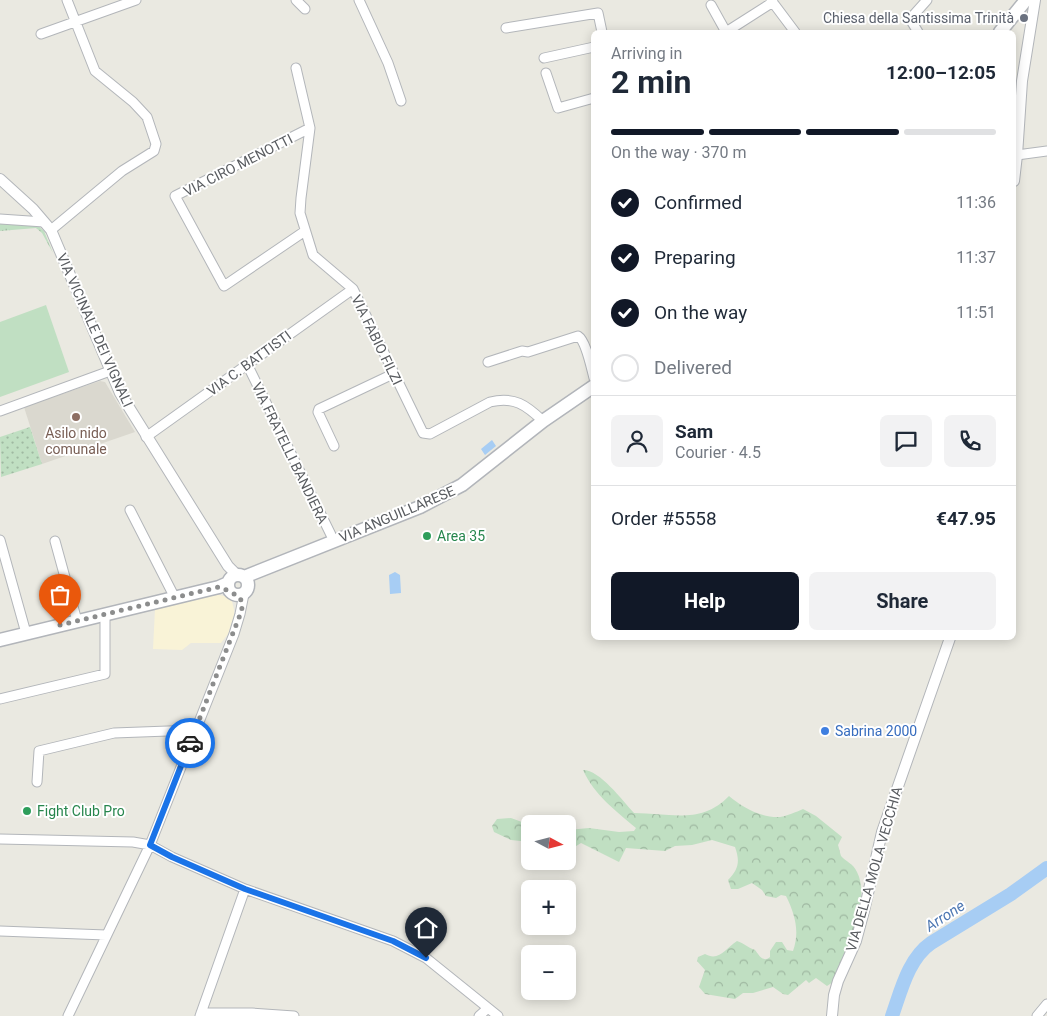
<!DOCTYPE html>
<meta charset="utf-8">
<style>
:root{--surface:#fff;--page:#f2f2f3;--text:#1f2937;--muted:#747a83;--line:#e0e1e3;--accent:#111827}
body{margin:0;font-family:Roboto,sans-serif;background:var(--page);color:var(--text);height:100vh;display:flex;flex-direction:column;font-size:19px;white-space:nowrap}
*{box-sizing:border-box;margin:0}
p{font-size:16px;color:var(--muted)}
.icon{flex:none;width:28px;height:28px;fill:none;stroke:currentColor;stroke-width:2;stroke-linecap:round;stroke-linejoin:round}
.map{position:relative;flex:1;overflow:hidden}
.drawer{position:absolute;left:591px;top:30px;width:425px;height:610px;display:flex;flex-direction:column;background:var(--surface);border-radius:8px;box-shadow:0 2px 12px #0003}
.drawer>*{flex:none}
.needle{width:32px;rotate:97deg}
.tools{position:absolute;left:521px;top:815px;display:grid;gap:10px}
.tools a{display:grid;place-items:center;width:55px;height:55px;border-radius:8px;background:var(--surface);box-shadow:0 2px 12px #0003;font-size:25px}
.pin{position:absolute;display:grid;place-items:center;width:42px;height:42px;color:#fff;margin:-51px -21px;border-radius:50% 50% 50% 0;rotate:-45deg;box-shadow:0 0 5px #0007}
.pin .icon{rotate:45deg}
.courier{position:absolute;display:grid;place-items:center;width:50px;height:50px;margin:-25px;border:4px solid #1a73e8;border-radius:50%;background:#fff;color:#222;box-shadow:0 1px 6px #0007}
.overview em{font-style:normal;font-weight:700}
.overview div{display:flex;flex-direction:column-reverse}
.overview{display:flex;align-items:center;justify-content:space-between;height:85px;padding:0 20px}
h1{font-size:32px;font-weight:700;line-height:38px}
.bar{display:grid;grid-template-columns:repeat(4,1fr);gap:8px 5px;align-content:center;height:60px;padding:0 20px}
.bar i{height:6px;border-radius:4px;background:var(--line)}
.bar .active{background:var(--accent)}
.bar p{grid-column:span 4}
.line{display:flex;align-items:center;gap:12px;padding:0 20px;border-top:1px solid var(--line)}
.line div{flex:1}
.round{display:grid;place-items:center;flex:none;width:52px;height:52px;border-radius:8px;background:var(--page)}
ol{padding:0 20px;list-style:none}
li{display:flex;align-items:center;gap:15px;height:55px}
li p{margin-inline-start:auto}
li .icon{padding:5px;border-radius:50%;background:var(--accent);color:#fff;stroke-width:4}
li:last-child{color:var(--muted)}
li i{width:28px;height:28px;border:2px solid var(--line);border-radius:50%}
.button{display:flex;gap:10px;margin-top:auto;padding:10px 20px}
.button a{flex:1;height:58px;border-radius:8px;background:var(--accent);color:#fff;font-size:20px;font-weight:700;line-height:58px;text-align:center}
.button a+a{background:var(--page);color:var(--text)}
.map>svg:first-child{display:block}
.commercial{fill:#f9f3d7}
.education{fill:#dad8cf}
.grass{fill:url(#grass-tufts)}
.forest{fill:url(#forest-crowns)}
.park{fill:url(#park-dots)}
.pitch{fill:#c0dfc2}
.water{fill:#a7cdf4}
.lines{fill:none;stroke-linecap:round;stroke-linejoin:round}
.river{stroke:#a7cdf4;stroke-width:14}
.minor-casing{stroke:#b3b6ba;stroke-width:11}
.tertiary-casing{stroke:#b3b6ba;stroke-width:12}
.secondary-casing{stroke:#b2b5ba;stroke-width:15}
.minor{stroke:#fff;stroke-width:9}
.tertiary{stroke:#fff;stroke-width:10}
.secondary{stroke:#fff;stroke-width:12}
.done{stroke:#8c8d8d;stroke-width:5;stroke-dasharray:0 9}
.route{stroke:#1a73e8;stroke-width:6}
.worship-dot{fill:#6b7280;stroke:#fff;stroke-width:2}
.education-dot{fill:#8d6e63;stroke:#fff;stroke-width:2}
.leisure-dot{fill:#2e9e5b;stroke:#fff;stroke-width:2}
.shop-dot{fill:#3f7fe0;stroke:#fff;stroke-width:2}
.labels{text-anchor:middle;stroke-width:4;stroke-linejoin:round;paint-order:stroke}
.worship-label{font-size:14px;fill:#5b616d;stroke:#fff;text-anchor:end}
.street-label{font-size:14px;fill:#595c60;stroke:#fff}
.education-label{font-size:14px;fill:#785e54;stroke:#fff}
.leisure-label{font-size:14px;fill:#27864d;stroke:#fff;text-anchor:start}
.shop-label{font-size:14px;fill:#366cbe;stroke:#fff;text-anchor:start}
.water-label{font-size:15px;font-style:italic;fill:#4e78b3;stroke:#fff}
</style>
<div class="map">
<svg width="1047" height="1016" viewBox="0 0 1047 1016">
<defs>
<pattern id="grass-tufts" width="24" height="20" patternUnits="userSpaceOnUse" patternTransform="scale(1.25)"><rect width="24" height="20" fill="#c0dfc2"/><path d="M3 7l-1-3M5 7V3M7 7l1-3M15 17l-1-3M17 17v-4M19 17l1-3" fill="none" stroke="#9fb8a1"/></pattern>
<pattern id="forest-crowns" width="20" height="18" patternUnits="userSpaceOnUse" patternTransform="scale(1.25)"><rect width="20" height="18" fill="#c0dfc2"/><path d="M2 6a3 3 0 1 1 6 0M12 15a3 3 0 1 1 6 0" fill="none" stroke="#9fb8a1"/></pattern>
<pattern id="park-dots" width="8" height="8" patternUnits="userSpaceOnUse" patternTransform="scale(1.25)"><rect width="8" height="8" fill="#c0dfc2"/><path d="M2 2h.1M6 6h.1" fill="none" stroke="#9fb8a1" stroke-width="1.8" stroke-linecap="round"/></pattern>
</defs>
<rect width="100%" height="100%" fill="#eae9e1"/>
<path class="commercial" d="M215,594L228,597L232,601L234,610V615L228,634L221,643H191L182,650L153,649L155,609L204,596Z"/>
<path class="education" d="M100,381L105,382L135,432L42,464L24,407Z"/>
<path class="grass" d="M0,221L35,223L44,231L53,253L42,233L36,228L0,231Z"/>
<path class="forest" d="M583,770C600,770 622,800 634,813C670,813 701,825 729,796C742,807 761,818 780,817C787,816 796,812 803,809L816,816L842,837L838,845C839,848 840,853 841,856C846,862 853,863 857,872C872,902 845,955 833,982L827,986L816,978L809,983L806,980L788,995L783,994L773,987L753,993H743L735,999L705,994L699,987L705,970L697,961L698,957L705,954C719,962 726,948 737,941C744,943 748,948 755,950C759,955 763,963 770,957V951L776,942H782L787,950L793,951C800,932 795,914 786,896L781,895L776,898L766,896L762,890L752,883L738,889H731L728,880C739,869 740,861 735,847L712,840L692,845L675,846L665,851L626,848L619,862L581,843L573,848L568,846V830L589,828L619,832L634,831L636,828C615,810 595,796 583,770Z
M511,818L530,825V842L511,840L494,832L492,826L497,819Z"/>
<path class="park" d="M30,427L42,464L1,477L0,437Z"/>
<path class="pitch" d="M46,305L69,372L0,397V322Z"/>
<path class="water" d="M492,440L496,446L485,455L481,449Z
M395,572L400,575L401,593L390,594L389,575Z"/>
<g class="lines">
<path class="river" d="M892,1016C901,991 908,959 931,943L1011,894L1047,868"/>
<defs>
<path id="minor" d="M296,0L305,9
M359,0L388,63L401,101
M771,0L795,32
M711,5L726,32L773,2
M506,28L598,13L602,32
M918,32L910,19L927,0
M41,34L136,0
M544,58L594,47
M296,68L310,128L301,198L300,213L313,255L353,289L423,433L430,434L490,402C514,396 526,405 543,421
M546,73L558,108L594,98
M1017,155L1047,151
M0,219L44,222
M51,230L122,171L154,151L156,144L147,117L133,102L95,71L67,0
M305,231L224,286L175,196L310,128
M488,362L522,351L528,352L578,336C586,341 591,367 594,378
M247,364L334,541
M0,411L110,371
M146,437L353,289
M334,446L318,412L319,409L393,374
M130,510L175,598
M0,540L26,633
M55,541L77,621
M0,699L105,674V615
M37,782L39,751L114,733L195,730
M0,839L133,842L150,845L172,857L245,889L393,941L426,958L498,1016
M0,931L106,935
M201,1013H252L294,1016
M68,1016L150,845L234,634L240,614L244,594
M200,1016L245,889
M479,1016L488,1008
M1037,1016L1047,1004"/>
<path id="tertiary" d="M0,179L33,209L51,230L120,393L228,566L237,575
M1014,181L1017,155L1022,81L1035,0
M832,1016L834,995L838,981L856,941L864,911L882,832L950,638"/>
<path id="secondary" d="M1000,32L1026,0
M228 585a10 10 0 1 1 20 0a10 10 0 1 1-20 0Z
M244,577L420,507L462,485L543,421L594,386
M0,640L219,587L228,583"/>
</defs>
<use href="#minor" class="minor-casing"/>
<use href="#tertiary" class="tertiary-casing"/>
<use href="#secondary" class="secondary-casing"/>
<use href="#minor" class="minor"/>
<use href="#tertiary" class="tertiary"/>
<use href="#secondary" class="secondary"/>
</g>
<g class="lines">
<path class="done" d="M60,625L219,587C226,590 241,595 242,603C243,606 241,612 240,615L190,743"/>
<path class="route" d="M190,743L150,845L172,857L245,889L393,941L426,958"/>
</g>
<circle class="worship-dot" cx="1024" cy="18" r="5"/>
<circle class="education-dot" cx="76" cy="417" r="5"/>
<g class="leisure-dot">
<circle cx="427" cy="536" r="5"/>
<circle cx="27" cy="811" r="5"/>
</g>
<circle class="shop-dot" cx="825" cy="731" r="5"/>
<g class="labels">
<g class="worship-label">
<text x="1014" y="23">Chiesa della Santissima Trinità</text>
</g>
<g class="street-label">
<text transform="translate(238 165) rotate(-27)" y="5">VIA CIRO MENOTTI</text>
<text transform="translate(95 330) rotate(66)" y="5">VIA VICINALE DEI VIGNALI</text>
<text transform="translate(377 340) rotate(64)" y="5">VIA FABIO FILZI</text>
<text transform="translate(249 363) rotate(-36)" y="5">VIA C. BATTISTI</text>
<text transform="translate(290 453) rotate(64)" y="5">VIA FRATELLI BANDIERA</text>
<text transform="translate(397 514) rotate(-23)" y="5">VIA ANGUILLARESE</text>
<text transform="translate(874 869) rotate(-74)" y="5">VIA DELLA MOLA VECCHIA</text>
</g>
<g class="education-label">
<text x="76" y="438">Asilo nido<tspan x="76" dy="16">comunale</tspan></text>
</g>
<g class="leisure-label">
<text x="437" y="541">Area 35</text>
<text x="37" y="816">Fight Club Pro</text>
</g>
<g class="shop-label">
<text x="835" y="736">Sabrina 2000</text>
</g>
<g class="water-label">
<text transform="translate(945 916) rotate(-33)" y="5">Arrone</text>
</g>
</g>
</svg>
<div class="tools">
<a><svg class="needle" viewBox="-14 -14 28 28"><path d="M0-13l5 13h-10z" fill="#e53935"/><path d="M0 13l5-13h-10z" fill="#747a83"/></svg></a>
<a>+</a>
<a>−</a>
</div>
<div class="pin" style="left:60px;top:625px;background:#ea580c"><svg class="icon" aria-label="bag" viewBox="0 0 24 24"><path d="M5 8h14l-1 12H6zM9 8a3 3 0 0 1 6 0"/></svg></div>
<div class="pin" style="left:426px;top:958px;background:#1f2937"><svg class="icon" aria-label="home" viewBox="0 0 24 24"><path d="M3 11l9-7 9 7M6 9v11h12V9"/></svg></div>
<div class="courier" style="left:190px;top:743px"><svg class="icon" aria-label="car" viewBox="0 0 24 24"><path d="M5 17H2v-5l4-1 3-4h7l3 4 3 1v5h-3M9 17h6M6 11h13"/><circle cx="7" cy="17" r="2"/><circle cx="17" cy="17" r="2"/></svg></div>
<section class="drawer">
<div class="overview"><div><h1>2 min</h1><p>Arriving in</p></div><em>12:00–12:05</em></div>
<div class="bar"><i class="active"></i><i class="active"></i><i class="active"></i><i></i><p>On the way · 370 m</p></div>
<ol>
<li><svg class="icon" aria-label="check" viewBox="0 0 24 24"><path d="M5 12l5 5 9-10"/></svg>Confirmed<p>11:36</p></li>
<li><svg class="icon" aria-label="check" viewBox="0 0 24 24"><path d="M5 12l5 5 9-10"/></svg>Preparing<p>11:37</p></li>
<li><svg class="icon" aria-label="check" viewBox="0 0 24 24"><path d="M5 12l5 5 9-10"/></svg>On the way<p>11:51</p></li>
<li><i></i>Delivered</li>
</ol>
<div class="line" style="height:90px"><a class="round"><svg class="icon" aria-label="person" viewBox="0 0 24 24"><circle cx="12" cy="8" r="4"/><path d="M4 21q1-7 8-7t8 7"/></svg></a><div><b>Sam</b><p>Courier · 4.5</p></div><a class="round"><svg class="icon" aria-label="chat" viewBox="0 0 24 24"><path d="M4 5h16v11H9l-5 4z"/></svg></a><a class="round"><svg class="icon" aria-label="phone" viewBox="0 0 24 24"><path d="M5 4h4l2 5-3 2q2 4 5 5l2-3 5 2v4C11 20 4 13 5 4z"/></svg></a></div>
<div class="line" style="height:65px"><div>Order #5558</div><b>€47.95</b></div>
<div class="button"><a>Help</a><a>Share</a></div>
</section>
</div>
